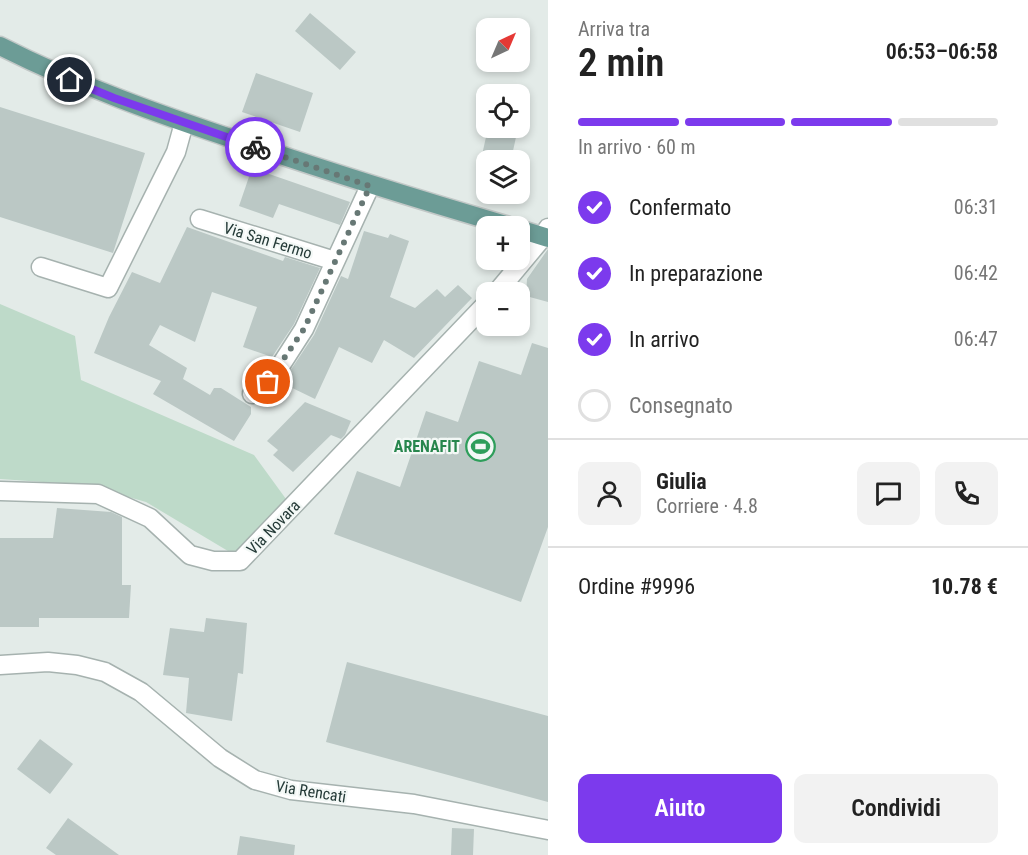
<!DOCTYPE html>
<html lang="it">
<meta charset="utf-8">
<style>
:root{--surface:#fff;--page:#f2f2f2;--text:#222;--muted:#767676;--line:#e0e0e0;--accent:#7c3aed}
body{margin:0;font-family:"Roboto Condensed",sans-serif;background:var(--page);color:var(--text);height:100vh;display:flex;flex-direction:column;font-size:22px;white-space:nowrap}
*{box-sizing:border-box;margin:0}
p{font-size:20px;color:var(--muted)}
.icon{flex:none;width:33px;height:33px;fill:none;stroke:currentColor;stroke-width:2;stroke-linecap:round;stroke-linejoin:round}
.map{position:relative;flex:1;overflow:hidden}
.sheet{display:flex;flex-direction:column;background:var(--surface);width:480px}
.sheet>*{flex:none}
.needle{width:39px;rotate:44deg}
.controls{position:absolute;left:476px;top:18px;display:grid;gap:12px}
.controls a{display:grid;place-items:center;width:54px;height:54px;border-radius:12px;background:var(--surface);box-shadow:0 3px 9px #0003;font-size:30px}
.pin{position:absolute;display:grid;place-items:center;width:51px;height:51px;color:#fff;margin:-26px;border:3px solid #fff;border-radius:50%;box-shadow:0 2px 6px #0007}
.courier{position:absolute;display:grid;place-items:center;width:60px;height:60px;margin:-30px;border:4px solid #7c3aed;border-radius:50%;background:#fff;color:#222;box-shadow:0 2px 8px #0007}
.overview em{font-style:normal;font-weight:600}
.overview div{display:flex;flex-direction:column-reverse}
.overview{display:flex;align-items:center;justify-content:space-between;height:102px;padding:0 30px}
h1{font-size:39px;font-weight:600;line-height:45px}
.bar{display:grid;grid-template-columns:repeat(4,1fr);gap:9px 6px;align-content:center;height:72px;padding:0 30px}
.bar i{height:8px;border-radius:4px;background:var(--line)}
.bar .on{background:var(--accent)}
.bar p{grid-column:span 4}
.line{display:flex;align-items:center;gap:15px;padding:0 30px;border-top:2px solid var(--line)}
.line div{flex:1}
.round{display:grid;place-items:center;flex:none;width:63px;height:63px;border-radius:12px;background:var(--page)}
ol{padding:0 30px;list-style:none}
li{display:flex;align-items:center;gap:18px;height:66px}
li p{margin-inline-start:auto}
li .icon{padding:6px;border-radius:50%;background:var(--accent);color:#fff;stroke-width:4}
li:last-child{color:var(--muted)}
li i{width:33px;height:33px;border:3px solid var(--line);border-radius:50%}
.cta{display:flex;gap:12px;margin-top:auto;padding:12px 30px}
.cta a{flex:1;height:69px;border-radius:12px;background:var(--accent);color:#fff;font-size:24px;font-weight:600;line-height:69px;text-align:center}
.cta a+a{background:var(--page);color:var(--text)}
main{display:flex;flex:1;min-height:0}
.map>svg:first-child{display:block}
.green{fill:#bedac9}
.building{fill:#bbc8c5}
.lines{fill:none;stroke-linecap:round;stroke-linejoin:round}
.minor-casing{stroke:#a6b2af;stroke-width:21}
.major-casing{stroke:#c2c8c7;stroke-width:21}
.minor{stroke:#fff;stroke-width:18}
.major{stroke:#6c9c96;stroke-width:18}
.done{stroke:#677875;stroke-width:6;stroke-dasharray:0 10.8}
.route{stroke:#7c3aed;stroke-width:8}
.labels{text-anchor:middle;stroke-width:4.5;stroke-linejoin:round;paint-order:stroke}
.street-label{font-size:16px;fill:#243a37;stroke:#f3f8f6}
.leisure-label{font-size:16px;font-weight:bold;fill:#27864d;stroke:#f3f8f6;text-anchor:end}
</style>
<main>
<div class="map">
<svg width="548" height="855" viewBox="0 0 548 855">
<rect width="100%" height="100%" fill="#e3ebe8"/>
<path class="green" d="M0,304L75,336L81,380L254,455L286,499L233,554L146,502L86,485L0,479Z"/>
<path class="building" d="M310,13L356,52L340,70L295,31Z
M256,73L313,93L300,132L242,112Z
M0,107L145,153L113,253L0,217Z
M488,128H518L511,160H486V175L478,173Z
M252,168L350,202L340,225L279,204L273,218L239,206Z
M187,227L283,261L285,257L320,268L294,324L272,357L243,347L257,307L212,292L195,342L160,325L149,345L187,368L183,379L210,395L214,388H221L251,407V414L234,441L153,394L161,381L94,353L109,317L132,272L160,283Z
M364,231L388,238L390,234L409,241L390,297L415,308L437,289L445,297L458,285L472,298L414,358L384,340L372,363L339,347L315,399L282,383L314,335L341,276L348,279Z
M548,249V302L526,296L527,279Z
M532,343L548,348V527L521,602L334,534L357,471L400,487L426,411L458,422L479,361L521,375Z
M305,402L351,421L345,435L341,439L331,435L293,472L273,455L278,450L267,441Z
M57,508L111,512L122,517V585H131L129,618H39V627H0V538H53Z
M206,618L247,623L243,674L238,673L232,721L186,713L189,678L163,675L170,628L204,632Z
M347,662L548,716V802L326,742Z
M40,739L73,764L50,794L17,769Z
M68,818L119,855H56L46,848Z
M452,828L474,829L473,855H451Z
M240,836L295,845L294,855H237Z"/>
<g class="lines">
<defs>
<path id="minor" d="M200,219L335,261
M41,267L108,288L176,152L184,123
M497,292L543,237L548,228
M252,394L260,393L277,371L304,329L370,186
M0,491L98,494L150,518L190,555L213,561H240L486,304
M0,665L48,662L77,665L105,672L141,692L220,758L255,780L291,790L414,804L548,830"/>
<path id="major" d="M0,46C79,86 161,115 245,143C332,173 420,200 509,226
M519,229L548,238"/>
</defs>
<use href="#minor" class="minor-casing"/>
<use href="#major" class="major-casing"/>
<use href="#minor" class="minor"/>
<use href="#major" class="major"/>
</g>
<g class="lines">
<path class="done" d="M255,147L370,186L304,329L268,382"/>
<path class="route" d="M70,80L114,98L255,147"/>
</g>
<defs>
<symbol id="stadium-ring" viewBox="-11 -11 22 22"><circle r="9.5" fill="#f3f8f6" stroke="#2e9e5b" stroke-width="1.5"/><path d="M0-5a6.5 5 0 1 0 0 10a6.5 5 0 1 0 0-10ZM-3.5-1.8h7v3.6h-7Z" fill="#2e9e5b"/></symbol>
</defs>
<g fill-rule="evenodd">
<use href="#stadium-ring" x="464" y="430" width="33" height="33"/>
</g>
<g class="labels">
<g class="street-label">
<text transform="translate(268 240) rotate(17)" y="6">Via San Fermo</text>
<text transform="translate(273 527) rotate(-46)" y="6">Via Novara</text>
<text transform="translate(311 791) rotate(9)" y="6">Via Rencati</text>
</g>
<g class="leisure-label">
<text x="460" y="452">ARENAFIT</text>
</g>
</g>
</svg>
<div class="controls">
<a><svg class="needle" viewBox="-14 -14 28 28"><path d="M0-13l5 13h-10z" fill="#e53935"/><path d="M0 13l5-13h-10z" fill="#767676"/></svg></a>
<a><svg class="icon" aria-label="locate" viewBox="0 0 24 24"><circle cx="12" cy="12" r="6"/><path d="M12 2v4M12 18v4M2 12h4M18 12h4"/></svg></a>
<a><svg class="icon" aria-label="layers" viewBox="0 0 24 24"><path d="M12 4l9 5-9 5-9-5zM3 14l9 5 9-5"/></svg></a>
<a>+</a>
<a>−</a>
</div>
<div class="pin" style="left:268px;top:382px;background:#ea580c"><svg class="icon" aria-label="bag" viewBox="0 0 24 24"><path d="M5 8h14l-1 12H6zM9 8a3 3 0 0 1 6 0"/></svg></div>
<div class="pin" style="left:70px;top:80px;background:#1f2937"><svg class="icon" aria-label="home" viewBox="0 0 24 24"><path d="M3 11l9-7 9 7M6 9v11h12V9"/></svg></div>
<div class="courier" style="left:255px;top:147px"><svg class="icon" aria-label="bike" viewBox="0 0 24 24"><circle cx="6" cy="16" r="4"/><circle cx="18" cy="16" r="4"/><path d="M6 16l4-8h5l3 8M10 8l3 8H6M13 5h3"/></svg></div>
</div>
<section class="sheet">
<div class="overview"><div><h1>2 min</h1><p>Arriva tra</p></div><em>06:53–06:58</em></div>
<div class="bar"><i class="on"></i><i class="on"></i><i class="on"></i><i></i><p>In arrivo · 60 m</p></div>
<ol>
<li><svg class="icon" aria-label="check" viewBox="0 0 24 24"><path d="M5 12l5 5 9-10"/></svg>Confermato<p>06:31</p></li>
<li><svg class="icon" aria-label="check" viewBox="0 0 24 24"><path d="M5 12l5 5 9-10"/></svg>In preparazione<p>06:42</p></li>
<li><svg class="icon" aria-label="check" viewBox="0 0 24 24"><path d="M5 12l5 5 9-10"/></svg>In arrivo<p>06:47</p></li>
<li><i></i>Consegnato</li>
</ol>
<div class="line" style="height:108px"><a class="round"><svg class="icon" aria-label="person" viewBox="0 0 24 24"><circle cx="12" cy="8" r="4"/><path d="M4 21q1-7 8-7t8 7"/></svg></a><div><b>Giulia</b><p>Corriere · 4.8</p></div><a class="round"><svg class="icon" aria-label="chat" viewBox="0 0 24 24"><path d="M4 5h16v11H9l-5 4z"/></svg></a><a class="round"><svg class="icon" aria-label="phone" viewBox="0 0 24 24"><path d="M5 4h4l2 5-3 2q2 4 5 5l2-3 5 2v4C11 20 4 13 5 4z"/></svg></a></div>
<div class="line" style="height:78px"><div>Ordine #9996</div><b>10.78 €</b></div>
<div class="cta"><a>Aiuto</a><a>Condividi</a></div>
</section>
</main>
